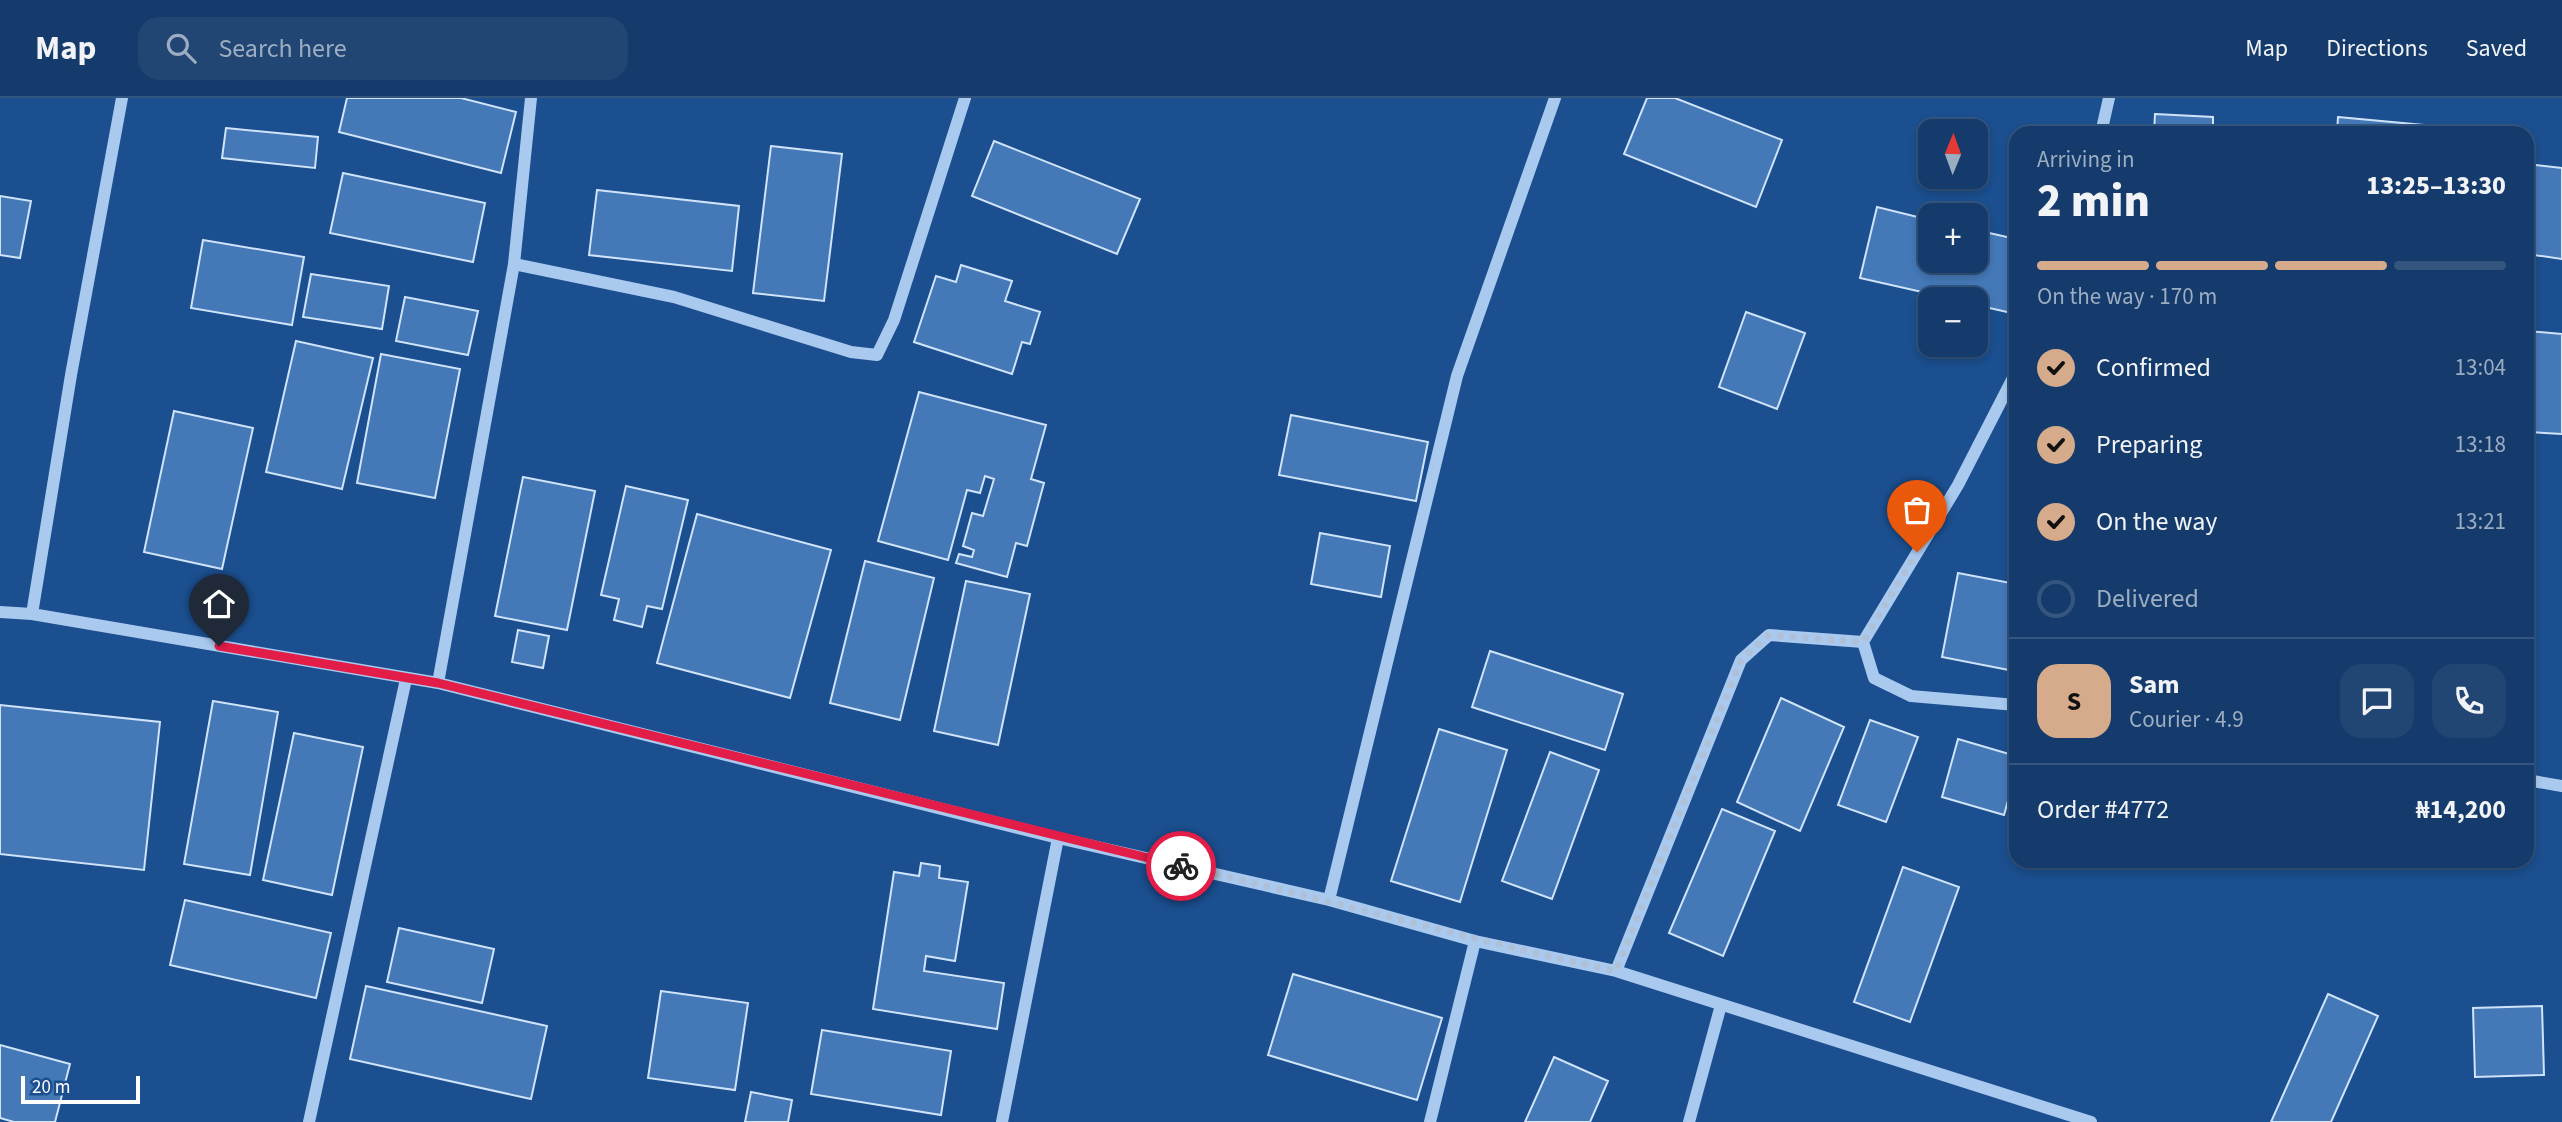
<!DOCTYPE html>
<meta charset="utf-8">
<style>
:root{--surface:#143b6b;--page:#214673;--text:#f1f3f6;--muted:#9dadc1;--line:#33557e;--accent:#d6ab8b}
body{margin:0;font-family:"Source Sans 3",sans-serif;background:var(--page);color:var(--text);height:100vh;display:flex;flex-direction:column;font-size:26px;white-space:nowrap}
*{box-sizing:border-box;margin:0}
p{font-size:23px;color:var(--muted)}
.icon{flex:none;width:38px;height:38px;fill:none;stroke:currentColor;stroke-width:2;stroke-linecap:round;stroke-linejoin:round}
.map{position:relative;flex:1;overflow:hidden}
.side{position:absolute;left:2009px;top:28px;width:525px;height:742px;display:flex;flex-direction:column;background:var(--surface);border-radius:21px;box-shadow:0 4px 10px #0003,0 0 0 2px var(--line)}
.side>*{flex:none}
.needle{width:46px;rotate:1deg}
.buttons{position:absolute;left:1918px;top:21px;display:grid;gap:14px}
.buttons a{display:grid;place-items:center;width:70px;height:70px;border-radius:14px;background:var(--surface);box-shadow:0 4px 10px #0003,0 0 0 2px var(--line);font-size:35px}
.scale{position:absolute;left:21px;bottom:18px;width:119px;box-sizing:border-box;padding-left:7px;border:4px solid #fff;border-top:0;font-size:19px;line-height:24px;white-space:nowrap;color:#fff;-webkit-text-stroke:5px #1b4f8f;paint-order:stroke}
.pin{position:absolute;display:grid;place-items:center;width:60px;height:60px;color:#fff;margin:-72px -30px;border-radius:50% 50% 50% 0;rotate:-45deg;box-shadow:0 0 7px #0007}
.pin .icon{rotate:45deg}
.courier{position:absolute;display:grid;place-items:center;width:70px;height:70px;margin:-35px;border:5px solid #e11d48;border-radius:50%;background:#fff;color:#222;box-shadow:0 2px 9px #0007}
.overview em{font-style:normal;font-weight:800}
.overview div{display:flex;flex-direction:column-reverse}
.overview{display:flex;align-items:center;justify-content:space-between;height:119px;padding:0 28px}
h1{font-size:46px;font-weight:800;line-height:52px}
.bar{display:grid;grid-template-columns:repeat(4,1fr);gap:10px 7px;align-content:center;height:84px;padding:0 28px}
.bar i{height:9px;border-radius:5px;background:var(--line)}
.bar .selected{background:var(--accent)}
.bar p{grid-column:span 4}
.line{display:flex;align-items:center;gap:18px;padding:0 28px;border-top:2px solid var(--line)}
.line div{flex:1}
.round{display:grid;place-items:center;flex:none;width:74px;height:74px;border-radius:21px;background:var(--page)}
ol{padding:0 28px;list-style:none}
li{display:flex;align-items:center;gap:21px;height:77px}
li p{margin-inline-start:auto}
li .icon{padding:7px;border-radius:50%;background:var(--accent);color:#111;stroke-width:4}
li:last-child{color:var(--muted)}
li i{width:38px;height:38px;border:4px solid var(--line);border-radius:50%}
header{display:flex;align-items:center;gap:42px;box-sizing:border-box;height:98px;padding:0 35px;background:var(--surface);border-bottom:2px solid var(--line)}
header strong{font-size:33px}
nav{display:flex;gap:38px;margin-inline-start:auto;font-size:24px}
.search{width:490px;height:63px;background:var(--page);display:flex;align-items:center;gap:18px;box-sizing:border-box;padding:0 24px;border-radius:21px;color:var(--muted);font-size:26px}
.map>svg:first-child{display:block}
.building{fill:#4478b7;stroke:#cfe3fa;stroke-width:2}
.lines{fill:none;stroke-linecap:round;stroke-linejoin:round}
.minor{stroke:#a9c9ee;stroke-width:12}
.done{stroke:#afc1d8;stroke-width:7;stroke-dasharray:0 12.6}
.route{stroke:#e11d48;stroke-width:9}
</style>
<header>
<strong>Map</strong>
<div class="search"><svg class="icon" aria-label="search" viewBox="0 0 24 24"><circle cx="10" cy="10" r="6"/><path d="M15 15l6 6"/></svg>Search here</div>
<nav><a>Map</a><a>Directions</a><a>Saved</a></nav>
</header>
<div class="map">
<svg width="2562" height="1024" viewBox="0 0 2562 1024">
<rect width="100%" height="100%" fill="#1b4f8f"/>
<path class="building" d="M347,0H461L516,14L501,75L339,34Z
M1647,0H1675L1782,42L1756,109L1624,56Z
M2155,16L2213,19V35H2154Z
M2338,19L2445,29L2444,35H2337Z
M226,30L318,39L315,70L222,60Z
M994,43L1140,101L1117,156L972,98Z
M771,48L842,56L824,203L753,195Z
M2527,66L2562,70V161L2527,156Z
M343,75L485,105L473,164L330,135Z
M597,92L739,108L732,173L589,157Z
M0,98L31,103L20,160L0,157Z
M1877,109L1930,122V163H1976V132L2016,141V216L1976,207V201H1953L1860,180Z
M203,142L304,159L292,227L191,210Z
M961,167L1012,183L1005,203L1040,214L1030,246L1022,244L1012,276L914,244L936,178L956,184Z
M311,176L389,188L382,231L303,219Z
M405,199L478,213L468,257L396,243Z
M1746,214L1805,235L1777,311L1719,289Z
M2527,233L2562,236V336L2527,334Z
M296,243L373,260L342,391L266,374Z
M381,256L460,271L435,400L357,385Z
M919,294L1046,327L1031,381L1044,385L1027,448L1016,445L1007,479L956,465L959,456L972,459L974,452L963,448L972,415L983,418L994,381L985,378L980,395L967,392L948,462L878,443Z
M174,313L253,330L222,471L144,454Z
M1291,317L1428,344L1416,403L1279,377Z
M523,379L595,393L567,532L495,518Z
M626,388L688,402L662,511L647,508L642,529L614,522L619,501L601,497Z
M697,416L831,452L790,600L657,565Z
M1320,435L1390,448L1381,499L1311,486Z
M865,463L934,480L900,622L830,605Z
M1958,475L2016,486L2014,573L1942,559Z
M966,483L1030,496L998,647L934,633Z
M518,532L549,538L543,570L512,564Z
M1490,553L1623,596L1605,652L1472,609Z
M1781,600L1844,629L1800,733L1737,704Z
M213,603L278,614L250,777L184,766Z
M0,607L160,624L144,772L0,756Z
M1870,622L1918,639L1886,724L1838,707Z
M1439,631L1507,652L1460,804L1391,783Z
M294,635L363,649L332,797L263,782Z
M1958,641L2016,658V674L2004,717L1942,699Z
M1550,654L1599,672L1552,801L1502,783Z
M1722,711L1775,733L1723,858L1669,835Z
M921,765L940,768L939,780L968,784L955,863L926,858L924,873L1004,885L997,931L873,911L894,774L919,778Z
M1903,769L1959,789L1910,924L1854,904Z
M185,802L331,835L316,900L170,867Z
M399,830L494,851L482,905L387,884Z
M1293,876L1442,920L1417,1002L1268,957Z
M366,888L547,928L531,1001L350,961Z
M661,893L748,905L735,992L648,980Z
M2328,896L2378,918L2331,1024H2271Z
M2542,908L2544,977L2475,979L2473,910Z
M822,932L951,953L941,1017L811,996Z
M0,947L70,966L55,1024H14L0,1020Z
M1554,959L1608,983L1590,1024H1525Z
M751,994L792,1002L788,1024H745Z"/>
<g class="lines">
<path class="minor" d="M2101,35L2109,0
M514,166L674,199L851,254L877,257L894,222L965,0
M2016,274L1958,387L1863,544L1874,580L1911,598L2016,607
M0,514L32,516L438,585L1058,740L1329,802L1475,843L1616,873L2091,1024
M32,516L71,277L122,0
M438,585L514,166L531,0
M2527,682L2562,688
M1329,802L1457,278L1555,0
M1616,873L1741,562L1769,537L1863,544
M309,1024L406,581
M1002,1024L1058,740
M1430,1024L1475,843
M1689,1024L1721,907"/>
</g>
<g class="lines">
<path class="done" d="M1181,768C1327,801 1470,842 1616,873L1741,562L1769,537L1863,544L1917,454"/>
<path class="route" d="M219,548L438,585L1181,768"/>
</g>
</svg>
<div class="buttons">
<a><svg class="needle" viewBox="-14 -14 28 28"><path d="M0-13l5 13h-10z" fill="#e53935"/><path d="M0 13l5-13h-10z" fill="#9dadc1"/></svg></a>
<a>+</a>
<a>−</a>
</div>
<div class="scale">20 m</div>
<div class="pin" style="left:1917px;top:454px;background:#ea580c"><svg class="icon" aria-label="bag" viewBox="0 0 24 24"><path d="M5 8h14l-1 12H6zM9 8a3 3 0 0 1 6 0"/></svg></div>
<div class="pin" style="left:219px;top:548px;background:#1f2937"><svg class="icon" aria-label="home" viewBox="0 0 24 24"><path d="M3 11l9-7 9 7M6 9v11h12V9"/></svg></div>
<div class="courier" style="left:1181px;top:768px"><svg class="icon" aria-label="bike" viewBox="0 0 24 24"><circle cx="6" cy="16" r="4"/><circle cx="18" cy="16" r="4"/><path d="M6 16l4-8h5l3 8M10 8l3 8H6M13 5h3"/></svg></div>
<section class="side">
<div class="overview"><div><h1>2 min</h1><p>Arriving in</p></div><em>13:25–13:30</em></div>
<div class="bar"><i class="selected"></i><i class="selected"></i><i class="selected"></i><i></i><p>On the way · 170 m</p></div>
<ol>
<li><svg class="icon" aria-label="check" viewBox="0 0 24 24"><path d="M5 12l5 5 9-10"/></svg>Confirmed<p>13:04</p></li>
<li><svg class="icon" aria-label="check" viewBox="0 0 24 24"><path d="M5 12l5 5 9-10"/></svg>Preparing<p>13:18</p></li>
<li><svg class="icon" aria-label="check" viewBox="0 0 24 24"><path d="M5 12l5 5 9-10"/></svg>On the way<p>13:21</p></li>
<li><i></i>Delivered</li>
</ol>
<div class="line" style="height:126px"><b class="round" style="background:var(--accent);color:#111">S</b><div><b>Sam</b><p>Courier · 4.9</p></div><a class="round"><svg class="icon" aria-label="chat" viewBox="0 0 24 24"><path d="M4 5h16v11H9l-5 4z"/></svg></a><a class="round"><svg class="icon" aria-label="phone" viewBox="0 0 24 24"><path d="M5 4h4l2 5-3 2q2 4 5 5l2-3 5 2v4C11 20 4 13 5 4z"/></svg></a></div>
<div class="line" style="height:91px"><div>Order #4772</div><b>₦14,200</b></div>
</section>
</div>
